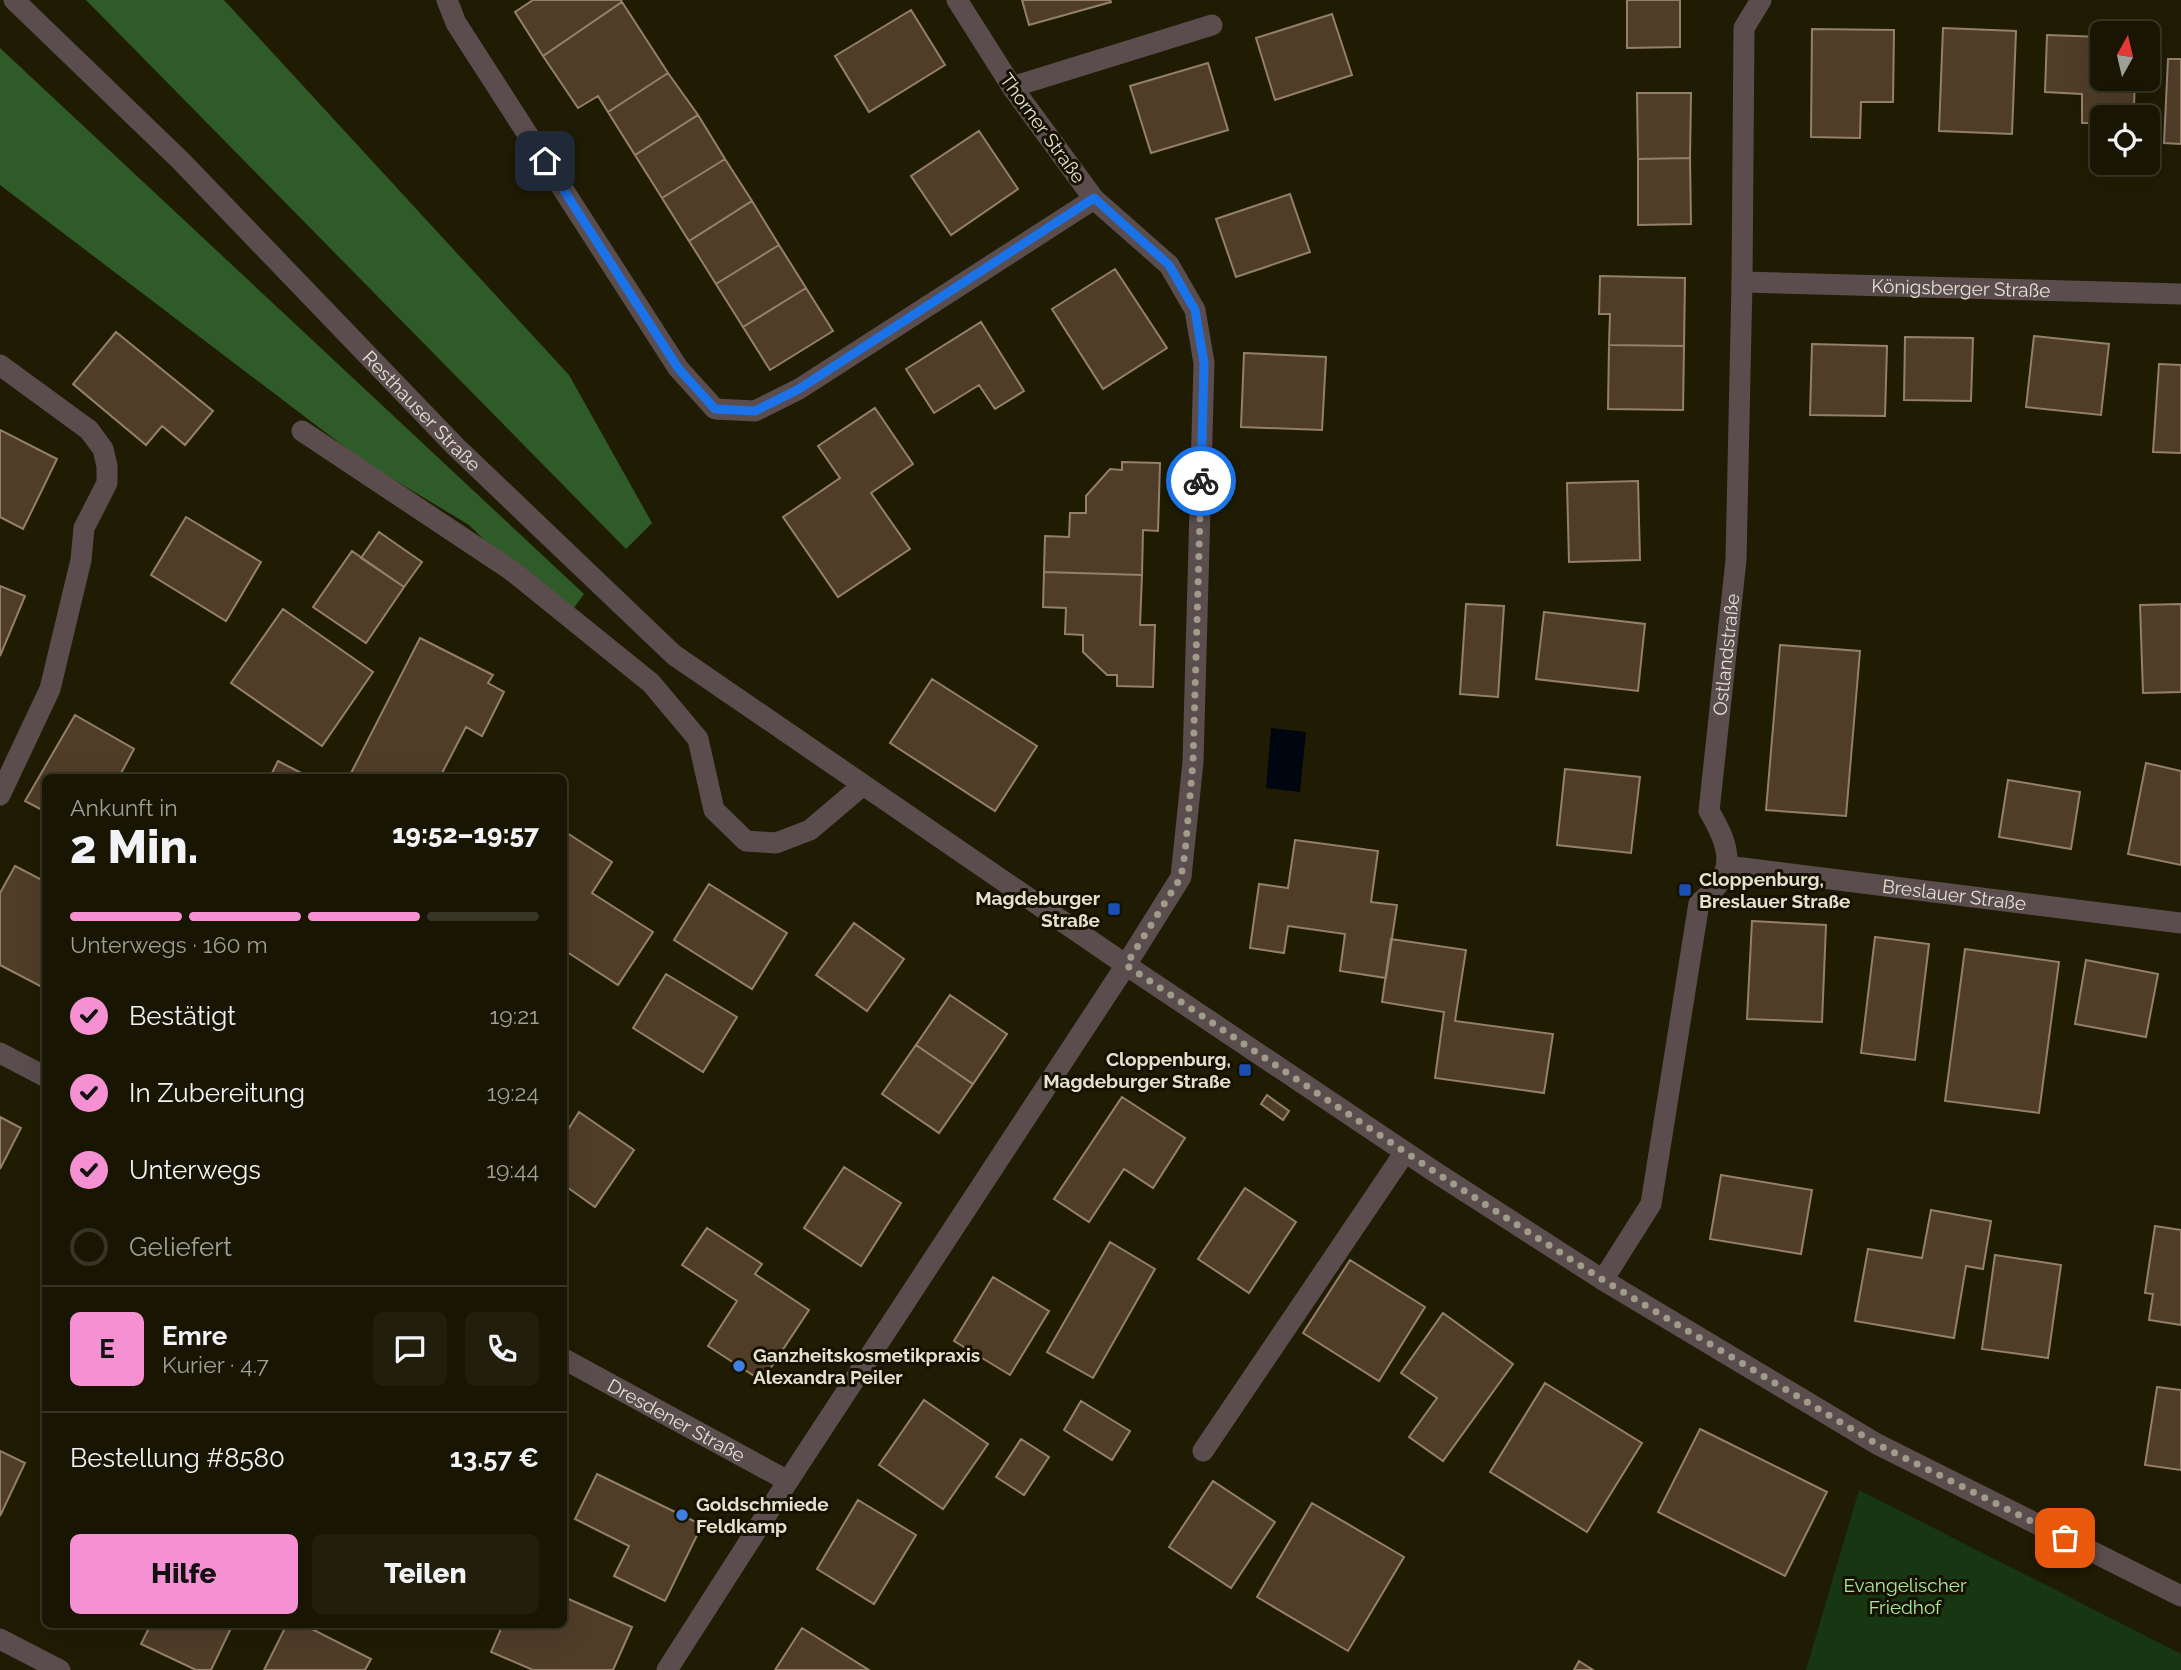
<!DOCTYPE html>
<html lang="de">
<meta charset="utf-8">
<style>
:root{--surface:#181502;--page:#211e0c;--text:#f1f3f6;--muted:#9f9f99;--line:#363424;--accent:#f591d2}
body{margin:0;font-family:Raleway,sans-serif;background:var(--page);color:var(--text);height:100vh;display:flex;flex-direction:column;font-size:26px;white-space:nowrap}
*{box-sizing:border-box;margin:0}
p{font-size:23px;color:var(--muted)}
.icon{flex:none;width:38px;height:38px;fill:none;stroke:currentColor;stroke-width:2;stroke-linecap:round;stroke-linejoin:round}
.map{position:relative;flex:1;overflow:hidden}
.sheet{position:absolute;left:42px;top:774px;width:525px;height:854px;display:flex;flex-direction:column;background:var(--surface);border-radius:10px;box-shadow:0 7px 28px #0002,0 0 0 2px var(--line)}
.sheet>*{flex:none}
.needle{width:46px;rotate:8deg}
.controls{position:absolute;left:2090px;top:21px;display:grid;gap:14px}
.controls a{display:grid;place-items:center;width:70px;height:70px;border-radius:10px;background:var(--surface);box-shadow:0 7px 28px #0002,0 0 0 2px var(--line);font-size:35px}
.pin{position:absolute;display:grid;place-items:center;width:60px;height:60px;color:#fff;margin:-30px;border-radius:14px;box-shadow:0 4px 10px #0006}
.courier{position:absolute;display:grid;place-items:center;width:70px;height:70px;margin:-35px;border:5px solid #1a73e8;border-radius:50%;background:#fff;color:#222;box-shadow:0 2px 9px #0007}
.headline em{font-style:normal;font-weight:800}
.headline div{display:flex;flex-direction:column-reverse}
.headline{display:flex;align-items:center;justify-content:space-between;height:119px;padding:0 28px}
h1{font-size:46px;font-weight:800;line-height:52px}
.bar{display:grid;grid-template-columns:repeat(4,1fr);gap:10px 7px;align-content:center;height:84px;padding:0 28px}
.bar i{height:9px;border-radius:5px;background:var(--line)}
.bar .on{background:var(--accent)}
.bar p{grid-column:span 4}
.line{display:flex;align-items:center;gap:18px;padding:0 28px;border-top:2px solid var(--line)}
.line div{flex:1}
.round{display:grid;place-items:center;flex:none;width:74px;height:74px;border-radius:10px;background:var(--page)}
ol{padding:0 28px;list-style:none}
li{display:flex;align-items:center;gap:21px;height:77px}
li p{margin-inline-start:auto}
li .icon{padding:7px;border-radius:50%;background:var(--accent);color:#111;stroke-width:4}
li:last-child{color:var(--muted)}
li i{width:38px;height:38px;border:4px solid var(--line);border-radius:50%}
.button{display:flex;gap:14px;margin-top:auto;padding:14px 28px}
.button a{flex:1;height:80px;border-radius:10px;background:var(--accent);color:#111;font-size:28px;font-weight:800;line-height:80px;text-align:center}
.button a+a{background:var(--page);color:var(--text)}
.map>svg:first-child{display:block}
.green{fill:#163711}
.forest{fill:#2e5b28}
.water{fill:#00060f}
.building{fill:#4f3d28;stroke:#948069;stroke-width:2}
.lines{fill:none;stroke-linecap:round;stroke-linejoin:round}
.minor{stroke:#5b4d4d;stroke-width:21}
.done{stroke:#9f9c8a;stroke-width:7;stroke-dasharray:0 12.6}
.route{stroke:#1a73e8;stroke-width:9}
.transit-dot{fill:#1a4fb4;stroke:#171200;stroke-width:2.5}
.shop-dot{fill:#3f7fe0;stroke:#171200;stroke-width:2.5}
.labels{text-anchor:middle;stroke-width:6;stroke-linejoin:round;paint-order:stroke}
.street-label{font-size:19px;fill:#e3e1d2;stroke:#171200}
.poi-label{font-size:19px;font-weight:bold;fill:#e3e1d2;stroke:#171200;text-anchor:start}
.park-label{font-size:19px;fill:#a8eb9e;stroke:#171200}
</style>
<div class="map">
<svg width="2181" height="1670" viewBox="0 0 2181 1670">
<rect width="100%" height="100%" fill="#201c03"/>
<path class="green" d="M1859,1490L2181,1654V1670H1806Z"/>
<path class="forest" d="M86,0H224L569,375L652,523L626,549Z
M0,48L584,594L565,620L469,525L363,461L0,185Z"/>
<path class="water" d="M1271,728L1306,732L1300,792L1266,788Z"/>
<path class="building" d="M533,0H621L622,2L543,56L515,12Z
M1022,0H1110L1111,2L1029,25Z
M1627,0H1680V47L1627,48Z
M622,2L668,73L608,112L598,96L578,108L543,56Z
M911,10L945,65L869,112L835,56Z
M1332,14L1352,75L1275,100L1256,38Z
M1943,28L2016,31L2012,134L1939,131Z
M1812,29L1894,30L1893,102H1861L1860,138L1811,137Z
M2047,35L2102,37V79H2135L2134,106L2112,105L2111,117H2102V123H2082V94L2045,92Z
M2168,59H2181V144L2164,143Z
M1208,63L1228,130L1151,153L1130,86Z
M668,73L698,115L635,155L608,112Z
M1637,93H1691L1690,158L1638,159Z
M698,115L725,159L662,198L635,155Z
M979,131L1018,189L951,235L911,176Z
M1690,158L1691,224L1638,225V159Z
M725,159L752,201L689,241L662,198Z
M1290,194L1310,252L1236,277L1216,219Z
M752,201L779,245L716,284L689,241Z
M779,245L806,288L743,327L716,284Z
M1115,269L1167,348L1103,389L1052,309Z
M1600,276L1685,278L1684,346L1609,345L1610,314H1599Z
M806,288L833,331L770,370L743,327Z
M981,322L1024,391L995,409L979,385L934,413L906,369Z
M116,332L213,411L185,445L162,426L146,445L73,384Z
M2034,336L2109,344L2101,415L2026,407Z
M1905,337L1973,338L1971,401L1904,400Z
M1812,344L1887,346L1885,416L1810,415Z
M1609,345L1684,346L1683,410L1608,409Z
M1244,353L1326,357L1322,430L1241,427Z
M2159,364L2181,365V453L2153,452Z
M875,408L913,464L871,493L910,549L838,597L783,517L840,478L818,446Z
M0,430L57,459L23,529L0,517Z
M1122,462L1160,463L1158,531L1143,530L1142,575L1044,572L1045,536L1069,537L1070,513H1086V496L1110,469L1122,470Z
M1638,481L1640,560L1569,562L1567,483Z
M186,517L261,562L226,621L151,575Z
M379,532L422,562L404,587L361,558Z
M352,551L404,587L366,643L313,607Z
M1044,572L1142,575L1140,625H1155L1153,687L1117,686V675H1107L1083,652V635L1065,634L1066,608L1043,607Z
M0,586L25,596L0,656Z
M1466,604L1504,606L1498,697L1460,694Z
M2181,604V692L2143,693L2140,605Z
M283,609L373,672L322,746L231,683Z
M1544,612L1645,624L1638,691L1536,679Z
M420,638L493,675L488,683L504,692L482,736L466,727L440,777H349Z
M1780,645L1860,651L1846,816L1766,810Z
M932,679L1037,746L995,811L890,743Z
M75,715L134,749L119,777H46V812L25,801Z
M278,761L309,777H270Z
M2146,763L2181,771V865L2128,854Z
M1565,769L1640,777L1631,853L1557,845Z
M2008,780L2080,792L2071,849L1999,837Z
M564,831L612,862L592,893L653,932L618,985L564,950Z
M1295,840L1378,851L1371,902L1397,905L1386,978L1340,971L1345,934L1288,926L1284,953L1250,948L1259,884L1288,888Z
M15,866L46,882V989L0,965V893Z
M709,884L787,933L752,989L674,940Z
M1752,921L1826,925L1822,1022L1747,1019Z
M854,923L904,959L867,1011L816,975Z
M1875,937L1929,944L1915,1060L1861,1053Z
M1391,939L1466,950L1455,1021L1553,1034L1544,1093L1435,1078L1444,1012L1382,1002Z
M1965,949L2059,962L2039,1113L1945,1101Z
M2086,960L2158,974L2146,1037L2075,1024Z
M666,974L737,1017L703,1072L633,1028Z
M950,995L1007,1034L973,1084L916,1045Z
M916,1045L973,1084L939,1133L882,1094Z
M1267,1095L1289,1111L1283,1120L1261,1104Z
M1122,1097L1185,1138L1153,1188L1124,1169L1089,1222L1054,1199Z
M579,1112L634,1150L595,1207L564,1185V1136Z
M0,1117L21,1128L0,1169Z
M844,1167L901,1203L861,1266L804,1228Z
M1721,1175L1812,1190L1801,1254L1710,1239Z
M1245,1188L1296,1222L1249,1293L1198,1259Z
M1931,1210L1991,1221L1983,1269L1966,1266L1954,1338L1855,1321L1868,1249L1922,1258Z
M2155,1226L2181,1230V1325L2149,1320L2153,1294L2145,1293Z
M707,1228L762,1264L755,1274L809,1310L762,1381L708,1346L737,1301L682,1265Z
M1110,1242L1155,1269L1093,1378L1047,1352Z
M1995,1255L2061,1265L2048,1358L1982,1349Z
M1350,1260L1425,1307L1379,1381L1303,1333Z
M993,1277L1049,1311L1010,1375L954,1341Z
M1443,1313L1513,1364L1443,1461L1409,1437L1437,1398L1401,1373Z
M1545,1383L1642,1443L1587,1532L1490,1472Z
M2157,1387L2181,1390V1470L2145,1465Z
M924,1400L988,1444L943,1509L879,1465Z
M1081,1401L1130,1431L1112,1460L1064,1430Z
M1700,1429L1827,1492L1785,1576L1658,1512Z
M1021,1439L1049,1457L1024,1495L996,1477Z
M0,1451L25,1463L0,1516Z
M597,1474L702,1525L665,1601L614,1576L629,1546L575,1519Z
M1213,1481L1275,1522L1231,1588L1169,1547Z
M858,1500L916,1535L874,1604L817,1569Z
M1312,1503L1404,1557L1348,1651L1257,1597Z
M564,1597L632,1627L613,1670H533L491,1652L503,1624H564Z
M151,1624H233L211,1670H196L141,1644Z
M287,1624H302L371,1659L365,1670H264Z
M802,1628L869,1670H775Z
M1579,1661L1593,1670H1574Z"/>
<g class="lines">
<g class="minor">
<path id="s1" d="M14,0L181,161L456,447L674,655L1126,965L1435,1172L1603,1280L1877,1444L2181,1596"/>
<path d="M447,0L456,23L678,368L715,409L755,411L799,389L1094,199"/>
<path d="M1012,87L1212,25"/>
<path id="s2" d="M1742,282L2181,294"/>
<path d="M0,365L89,430L103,449L107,466V483L84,528L81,560L50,689L0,795"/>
<path d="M302,431L511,570L651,683L698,739L714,810L746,841L776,843L810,830L863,785"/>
<path id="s3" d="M1727,866L2181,923"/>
<path d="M0,1053L46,1077"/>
<path id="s4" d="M1603,1280L1651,1204L1699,903C1738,874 1731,848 1709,811L1736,560L1742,282L1744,28L1761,0"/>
<path id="s5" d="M564,1359L788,1481"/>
<path d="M1203,1451L1405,1152"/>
<path d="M0,1639L60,1670"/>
<path d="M667,1670L788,1481L1126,965L1181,877L1193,762L1204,363L1195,310L1169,265L1094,199L1012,87L957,0"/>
</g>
</g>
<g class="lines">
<path class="done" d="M1201,481L1193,762L1185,853L1181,877L1126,965L1435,1172L1603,1280L1877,1444L2065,1538"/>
<path class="route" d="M545,161L678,368L715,409L755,411L799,389L1094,198L1169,265L1195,310L1204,363L1201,481"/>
</g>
<g class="transit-dot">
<rect x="1678" y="883" width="14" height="14" rx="3.5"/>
<rect x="1107" y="902" width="14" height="14" rx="3.5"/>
<rect x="1238" y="1063" width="14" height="14" rx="3.5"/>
</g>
<g class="shop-dot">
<circle cx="739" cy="1366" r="7"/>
<circle cx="682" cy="1515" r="7"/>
</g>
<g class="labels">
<g class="street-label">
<text transform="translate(1043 128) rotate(54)" y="7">Thorner Straße</text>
<text dy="7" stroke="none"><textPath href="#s2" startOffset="219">Königsberger Straße</textPath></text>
<text dy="7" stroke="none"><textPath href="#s1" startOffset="579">Resthauser Straße</textPath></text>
<text dy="7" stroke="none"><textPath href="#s4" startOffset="658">Ostlandstraße</textPath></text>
<text dy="7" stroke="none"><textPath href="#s3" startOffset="229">Breslauer Straße</textPath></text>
<text dy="7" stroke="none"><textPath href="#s5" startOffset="128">Dresdener Straße</textPath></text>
</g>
<g class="poi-label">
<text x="1699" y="886">Cloppenburg,<tspan x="1699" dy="22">Breslauer Straße</tspan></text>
<text x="1100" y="905" text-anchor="end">Magdeburger<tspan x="1100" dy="22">Straße</tspan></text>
<text x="1231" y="1066" text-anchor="end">Cloppenburg,<tspan x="1231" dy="22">Magdeburger Straße</tspan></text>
<text x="753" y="1362">Ganzheitskosmetikpraxis<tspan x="753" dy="22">Alexandra Peiler</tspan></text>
<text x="696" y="1511">Goldschmiede<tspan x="696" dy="22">Feldkamp</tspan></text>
</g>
<g class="park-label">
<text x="1905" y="1592">Evangelischer<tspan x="1905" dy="22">Friedhof</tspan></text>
</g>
</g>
</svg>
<div class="controls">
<a><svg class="needle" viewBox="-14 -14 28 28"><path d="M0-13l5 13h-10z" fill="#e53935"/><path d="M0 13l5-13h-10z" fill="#9f9f99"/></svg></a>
<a><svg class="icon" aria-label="locate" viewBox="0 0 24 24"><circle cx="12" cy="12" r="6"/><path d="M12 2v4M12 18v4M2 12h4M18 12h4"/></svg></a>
</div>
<div class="pin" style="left:2065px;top:1538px;background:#ea580c"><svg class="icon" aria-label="bag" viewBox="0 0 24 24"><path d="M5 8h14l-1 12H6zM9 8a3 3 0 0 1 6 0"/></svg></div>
<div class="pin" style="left:545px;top:161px;background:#1f2937"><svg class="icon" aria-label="home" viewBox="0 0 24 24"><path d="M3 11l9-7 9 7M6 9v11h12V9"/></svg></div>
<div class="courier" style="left:1201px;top:481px"><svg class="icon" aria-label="bike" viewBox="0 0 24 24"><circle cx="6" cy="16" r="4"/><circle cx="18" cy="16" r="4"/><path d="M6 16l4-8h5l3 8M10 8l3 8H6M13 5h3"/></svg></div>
<section class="sheet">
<div class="headline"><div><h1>2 Min.</h1><p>Ankunft in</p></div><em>19:52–19:57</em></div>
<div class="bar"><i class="on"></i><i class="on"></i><i class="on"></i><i></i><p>Unterwegs · 160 m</p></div>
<ol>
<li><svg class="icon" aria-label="check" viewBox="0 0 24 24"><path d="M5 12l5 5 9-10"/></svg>Bestätigt<p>19:21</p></li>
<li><svg class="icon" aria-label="check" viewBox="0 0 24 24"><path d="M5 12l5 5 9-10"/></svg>In Zubereitung<p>19:24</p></li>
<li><svg class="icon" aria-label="check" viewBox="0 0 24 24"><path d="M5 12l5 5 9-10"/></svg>Unterwegs<p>19:44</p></li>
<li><i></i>Geliefert</li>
</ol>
<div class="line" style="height:126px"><b class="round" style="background:var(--accent);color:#111">E</b><div><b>Emre</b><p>Kurier · 4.7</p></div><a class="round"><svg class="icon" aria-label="chat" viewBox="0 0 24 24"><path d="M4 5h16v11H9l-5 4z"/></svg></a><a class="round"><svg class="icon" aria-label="phone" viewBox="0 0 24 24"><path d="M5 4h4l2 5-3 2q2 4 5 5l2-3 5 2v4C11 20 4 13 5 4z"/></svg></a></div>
<div class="line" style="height:91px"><div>Bestellung #8580</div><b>13.57 €</b></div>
<div class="button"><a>Hilfe</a><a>Teilen</a></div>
</section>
</div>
